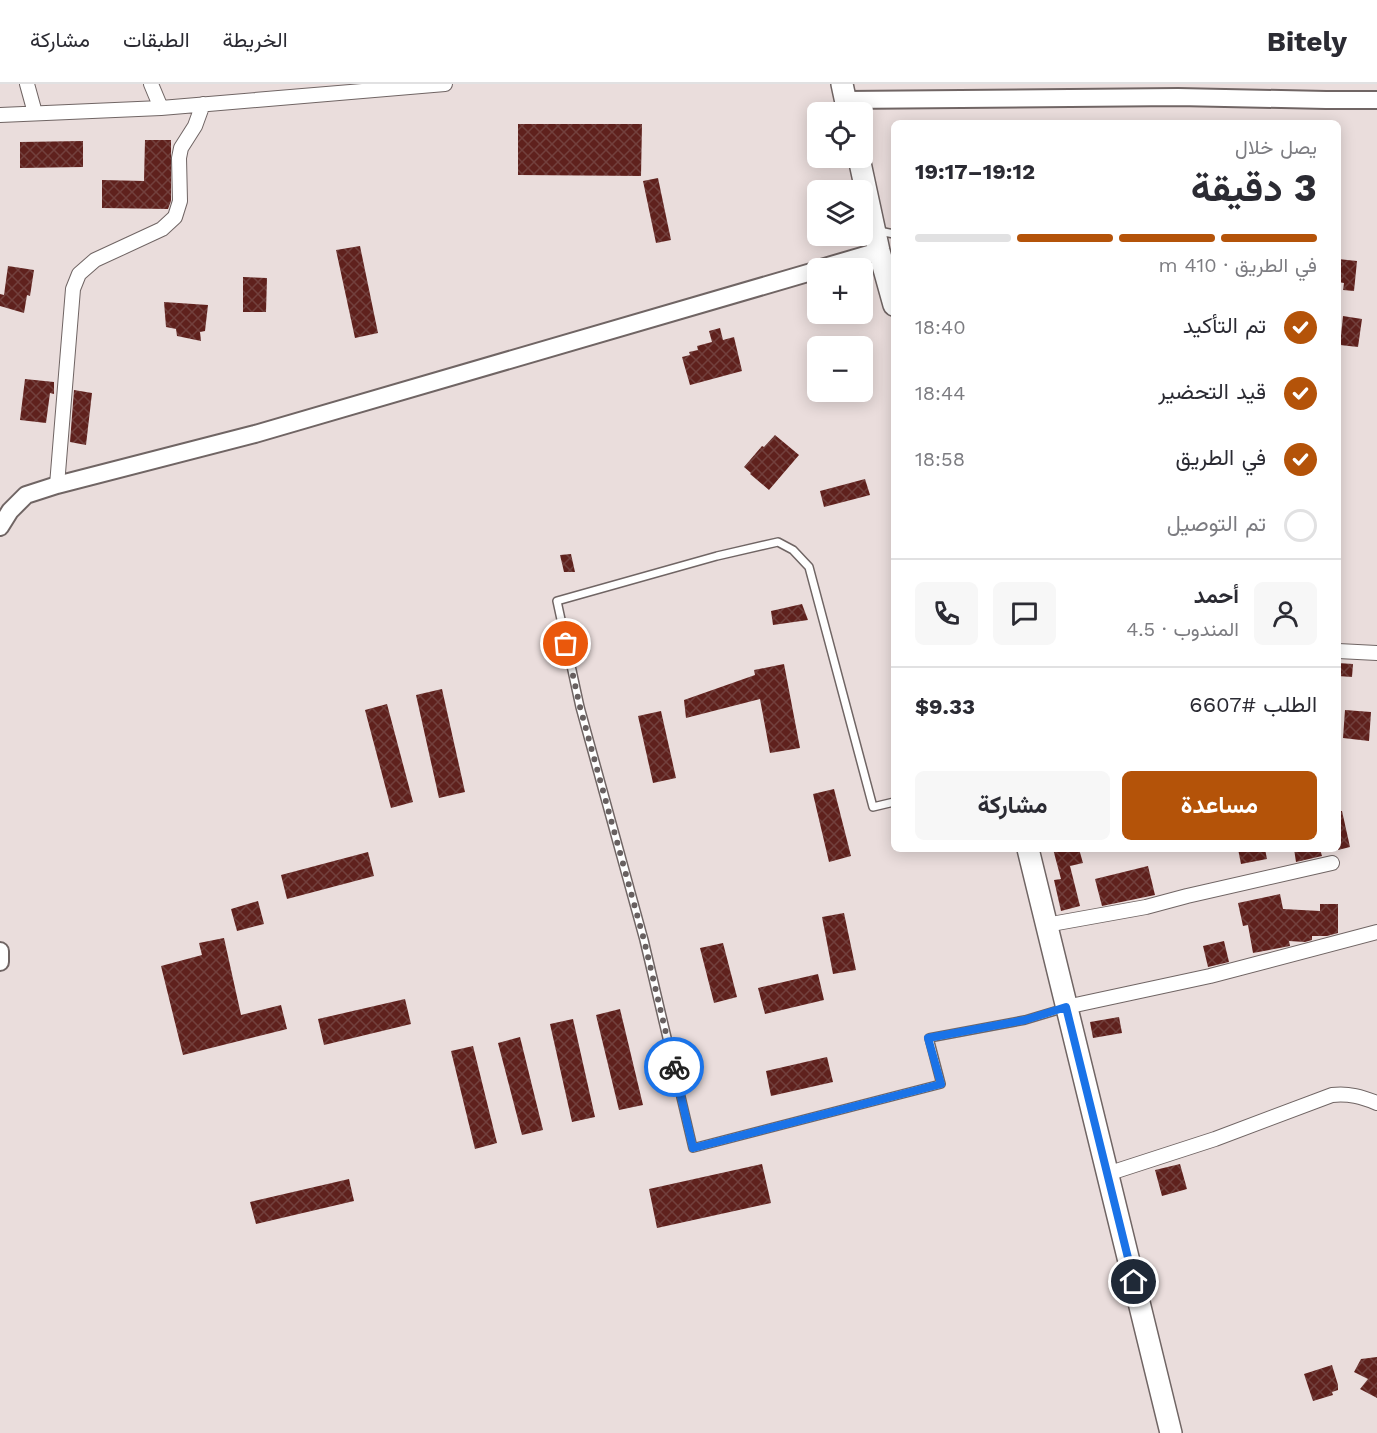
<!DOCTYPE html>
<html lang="ar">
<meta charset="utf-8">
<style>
:root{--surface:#fff;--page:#f7f7f7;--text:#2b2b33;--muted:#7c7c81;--line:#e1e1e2;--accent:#b45309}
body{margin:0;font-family:"Work Sans",Vazirmatn,sans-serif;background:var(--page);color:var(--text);direction:rtl;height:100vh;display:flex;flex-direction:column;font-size:22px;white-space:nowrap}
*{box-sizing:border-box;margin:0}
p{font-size:20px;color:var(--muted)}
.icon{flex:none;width:33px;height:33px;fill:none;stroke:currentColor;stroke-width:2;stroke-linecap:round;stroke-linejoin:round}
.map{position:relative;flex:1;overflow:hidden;direction:ltr}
.details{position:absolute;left:891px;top:36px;width:450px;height:732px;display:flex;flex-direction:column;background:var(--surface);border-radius:9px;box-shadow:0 3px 15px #0003;direction:rtl}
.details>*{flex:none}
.controls{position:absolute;left:807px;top:18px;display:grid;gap:12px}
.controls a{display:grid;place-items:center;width:66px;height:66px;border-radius:9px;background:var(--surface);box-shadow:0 3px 15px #0003;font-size:30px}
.pin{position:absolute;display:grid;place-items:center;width:51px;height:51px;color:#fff;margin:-26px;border:3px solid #fff;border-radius:50%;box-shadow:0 2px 6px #0007}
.courier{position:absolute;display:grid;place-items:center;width:60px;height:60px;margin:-30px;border:4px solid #1a73e8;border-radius:50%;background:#fff;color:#222;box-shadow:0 2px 8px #0007}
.headline em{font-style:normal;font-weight:700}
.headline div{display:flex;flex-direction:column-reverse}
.headline{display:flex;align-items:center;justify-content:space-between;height:102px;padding:0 24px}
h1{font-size:39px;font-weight:700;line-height:45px}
.bar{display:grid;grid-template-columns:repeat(4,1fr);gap:9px 6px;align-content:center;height:72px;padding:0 24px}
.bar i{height:8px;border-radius:4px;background:var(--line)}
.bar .selected{background:var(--accent)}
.bar p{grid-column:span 4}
.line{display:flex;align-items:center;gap:15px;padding:0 24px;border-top:2px solid var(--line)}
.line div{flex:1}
.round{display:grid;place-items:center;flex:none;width:63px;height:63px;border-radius:9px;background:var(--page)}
ol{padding:0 24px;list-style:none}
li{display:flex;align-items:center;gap:18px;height:66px}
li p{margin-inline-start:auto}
li .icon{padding:6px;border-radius:50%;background:var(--accent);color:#fff;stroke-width:4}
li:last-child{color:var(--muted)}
li i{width:33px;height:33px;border:3px solid var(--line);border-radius:50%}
.primary-button{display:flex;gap:12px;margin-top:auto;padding:12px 24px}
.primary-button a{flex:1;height:69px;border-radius:9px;background:var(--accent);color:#fff;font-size:24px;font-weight:700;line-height:69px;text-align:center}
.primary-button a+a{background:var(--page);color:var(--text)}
header{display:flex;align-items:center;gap:36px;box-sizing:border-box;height:84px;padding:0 30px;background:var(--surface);border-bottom:2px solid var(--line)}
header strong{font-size:28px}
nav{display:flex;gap:33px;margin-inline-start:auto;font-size:21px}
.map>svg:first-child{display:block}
.building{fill:url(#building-cross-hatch)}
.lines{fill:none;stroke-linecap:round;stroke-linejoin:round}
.service-casing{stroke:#706564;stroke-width:10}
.minor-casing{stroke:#706564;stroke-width:16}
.tertiary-casing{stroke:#706564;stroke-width:20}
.primary-casing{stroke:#706564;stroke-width:24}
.service{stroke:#fff;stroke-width:7}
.minor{stroke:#fff;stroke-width:14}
.tertiary{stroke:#fff;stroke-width:16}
.primary{stroke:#fff;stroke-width:21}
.done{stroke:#686060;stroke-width:6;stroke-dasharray:0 10.8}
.route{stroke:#1a73e8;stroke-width:8}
</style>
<header>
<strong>Bitely</strong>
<nav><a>الخريطة</a><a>الطبقات</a><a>مشاركة</a></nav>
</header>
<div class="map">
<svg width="1377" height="1349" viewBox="0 0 1377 1349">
<defs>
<pattern id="building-cross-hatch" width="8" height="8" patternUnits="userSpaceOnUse" patternTransform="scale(1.5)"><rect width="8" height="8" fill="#5f211d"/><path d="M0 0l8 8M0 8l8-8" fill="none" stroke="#72403d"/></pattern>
</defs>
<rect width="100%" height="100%" fill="#eadddc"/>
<path class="building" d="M518,40H642L641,92L518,91Z
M145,56H171V117L168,125L102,124V96L144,97Z
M83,57V83L20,84V58Z
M658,94L671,156L656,159L643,97Z
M360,162L378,249L355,254L336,166Z
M1338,175L1357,177L1354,207L1343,206L1344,199L1338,198Z
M8,182L34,186L30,212L27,211L24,229L0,222V210L4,211Z
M243,193L267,194L266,228H243Z
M164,218L208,221L205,247L200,248L201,257L177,252L176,245L166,243Z
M1343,232L1362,235L1358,263L1340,261Z
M720,244L723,256L734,253L742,287L690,301L682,273L690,271L689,268L698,266L697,262L712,258L709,247Z
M25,295L54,298V310L50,309L46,339L20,336Z
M74,306L92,309L86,361L70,358Z
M775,351L799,371L769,406L750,390L751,389L744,383L762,362L764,363Z
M865,395L870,411L824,423L820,407Z
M571,470L575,488H564L560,471Z
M802,520L808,536L773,541L771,527Z
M1338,579L1353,580L1352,593L1338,592Z
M784,580L800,664L770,669L760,615L686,634L684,616L755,591L754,586Z
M442,605L465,708L439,714L416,611Z
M387,620L413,718L391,724L365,626Z
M1345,626L1371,628L1369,657L1343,654Z
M661,627L676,694L653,699L638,632Z
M834,705L851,772L829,778L813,710Z
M1338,727H1342L1350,763L1338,766Z
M1053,765H1079L1083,779L1070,782L1080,822L1061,827L1054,796L1061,795Z
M1238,765H1265L1267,775L1241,780Z
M1294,765H1320L1322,772L1296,778Z
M368,768L374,792L287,815L281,791Z
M1148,782L1155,811L1102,822L1095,795Z
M1280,810L1283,825L1320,827V820H1338V849L1327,852H1312V856L1305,858L1289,857L1290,862L1253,869L1248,841L1243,842L1238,819Z
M258,817L264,840L237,847L231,825Z
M844,829L856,886L833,890L822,833Z
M224,854L241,931L281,921L287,945L183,971L161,882L202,871L199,859Z
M1224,857L1229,878L1208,883L1203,862Z
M723,859L737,913L714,919L700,864Z
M818,890L824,916L765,930L758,904Z
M405,915L411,940L324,961L318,935Z
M620,925L643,1021L619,1026L596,931Z
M1119,933L1122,949L1093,954L1090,938Z
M573,935L595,1033L572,1038L550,940Z
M520,953L543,1046L522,1051L498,959Z
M473,962L497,1059L475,1065L451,967Z
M827,973L833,998L771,1012L766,987Z
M762,1080L771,1119L657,1144L649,1105Z
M1180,1080L1187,1105L1162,1112L1155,1086Z
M349,1095L354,1117L256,1140L250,1118Z
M1377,1273V1314L1360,1305L1368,1295L1354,1288L1361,1275Z
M1332,1281L1338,1301V1306L1332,1308L1333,1311L1313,1317L1304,1290Z"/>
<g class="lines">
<defs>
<path id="service" d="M879,147L894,150
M894,718L873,723L809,483L793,466L778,458L717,472L557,517L580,623L644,856L693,1064L941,1000L929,954L1025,936L1065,924"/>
<path id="minor" d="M27,0L35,29
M151,0L161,24
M0,31L161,24L445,0
M57,401L73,205L79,190L95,176L162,145L175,133L180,117L179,74L181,64L195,42L203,20
M1338,567L1377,569
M1046,841L1146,823L1187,812L1332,779
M1066,923L1210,892L1377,848
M1107,1090L1215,1055L1332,1011C1349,1009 1362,1013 1377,1019"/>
<path id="tertiary" d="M846,16L1178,13L1326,16H1377
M821,184L879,167
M0,443L10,427L26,411L57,401L255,350L818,186
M0,867V878"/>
<path id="primary" d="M842,0L848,28
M859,74L879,167L894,221
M1028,765L1171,1349"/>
</defs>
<use href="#service" class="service-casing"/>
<use href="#minor" class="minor-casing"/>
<use href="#tertiary" class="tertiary-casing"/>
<use href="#primary" class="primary-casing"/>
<use href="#service" class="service"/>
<use href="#minor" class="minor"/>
<use href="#tertiary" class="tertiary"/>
<use href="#primary" class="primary"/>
</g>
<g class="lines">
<path class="done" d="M566,560L580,623L644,856L674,983"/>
<path class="route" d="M674,983L693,1064L941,1000L928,954L1025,936L1066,923L1134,1198"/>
</g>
</svg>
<div class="controls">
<a><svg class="icon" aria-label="locate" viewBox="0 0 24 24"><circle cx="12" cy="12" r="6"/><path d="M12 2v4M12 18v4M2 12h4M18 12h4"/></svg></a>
<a><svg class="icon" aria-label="layers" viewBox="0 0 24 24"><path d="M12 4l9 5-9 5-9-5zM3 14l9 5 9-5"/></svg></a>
<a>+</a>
<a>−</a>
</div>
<div class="pin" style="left:566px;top:560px;background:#ea580c"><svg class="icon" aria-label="bag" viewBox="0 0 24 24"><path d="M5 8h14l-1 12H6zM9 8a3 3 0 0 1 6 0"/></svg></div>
<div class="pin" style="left:1134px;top:1198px;background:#1f2937"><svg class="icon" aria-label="home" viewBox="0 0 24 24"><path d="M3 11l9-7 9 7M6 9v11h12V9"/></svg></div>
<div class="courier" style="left:674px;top:983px"><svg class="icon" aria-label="bike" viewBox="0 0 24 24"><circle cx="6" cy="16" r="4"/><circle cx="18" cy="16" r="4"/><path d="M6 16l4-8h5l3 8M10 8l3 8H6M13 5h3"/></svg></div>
<section class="details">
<div class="headline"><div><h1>3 دقيقة</h1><p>يصل خلال</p></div><em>19:12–19:17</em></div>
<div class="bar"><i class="selected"></i><i class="selected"></i><i class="selected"></i><i></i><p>في الطريق · 410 m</p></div>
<ol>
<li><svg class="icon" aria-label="check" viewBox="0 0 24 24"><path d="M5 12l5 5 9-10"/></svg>تم التأكيد<p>18:40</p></li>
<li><svg class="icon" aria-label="check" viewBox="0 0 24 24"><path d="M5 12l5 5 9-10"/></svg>قيد التحضير<p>18:44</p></li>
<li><svg class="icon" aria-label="check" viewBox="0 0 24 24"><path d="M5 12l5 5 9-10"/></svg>في الطريق<p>18:58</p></li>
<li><i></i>تم التوصيل</li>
</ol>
<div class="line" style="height:108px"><a class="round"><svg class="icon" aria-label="person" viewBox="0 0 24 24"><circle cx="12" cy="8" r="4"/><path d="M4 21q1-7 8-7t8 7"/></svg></a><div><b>أحمد</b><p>المندوب · 4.5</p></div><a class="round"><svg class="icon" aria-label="chat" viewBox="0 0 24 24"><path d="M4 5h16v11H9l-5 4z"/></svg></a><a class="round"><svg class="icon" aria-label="phone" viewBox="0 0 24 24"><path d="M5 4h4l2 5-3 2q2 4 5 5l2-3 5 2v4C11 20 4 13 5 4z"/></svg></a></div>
<div class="line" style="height:78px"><div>الطلب #6607</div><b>$9.33</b></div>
<div class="primary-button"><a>مساعدة</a><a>مشاركة</a></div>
</section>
</div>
